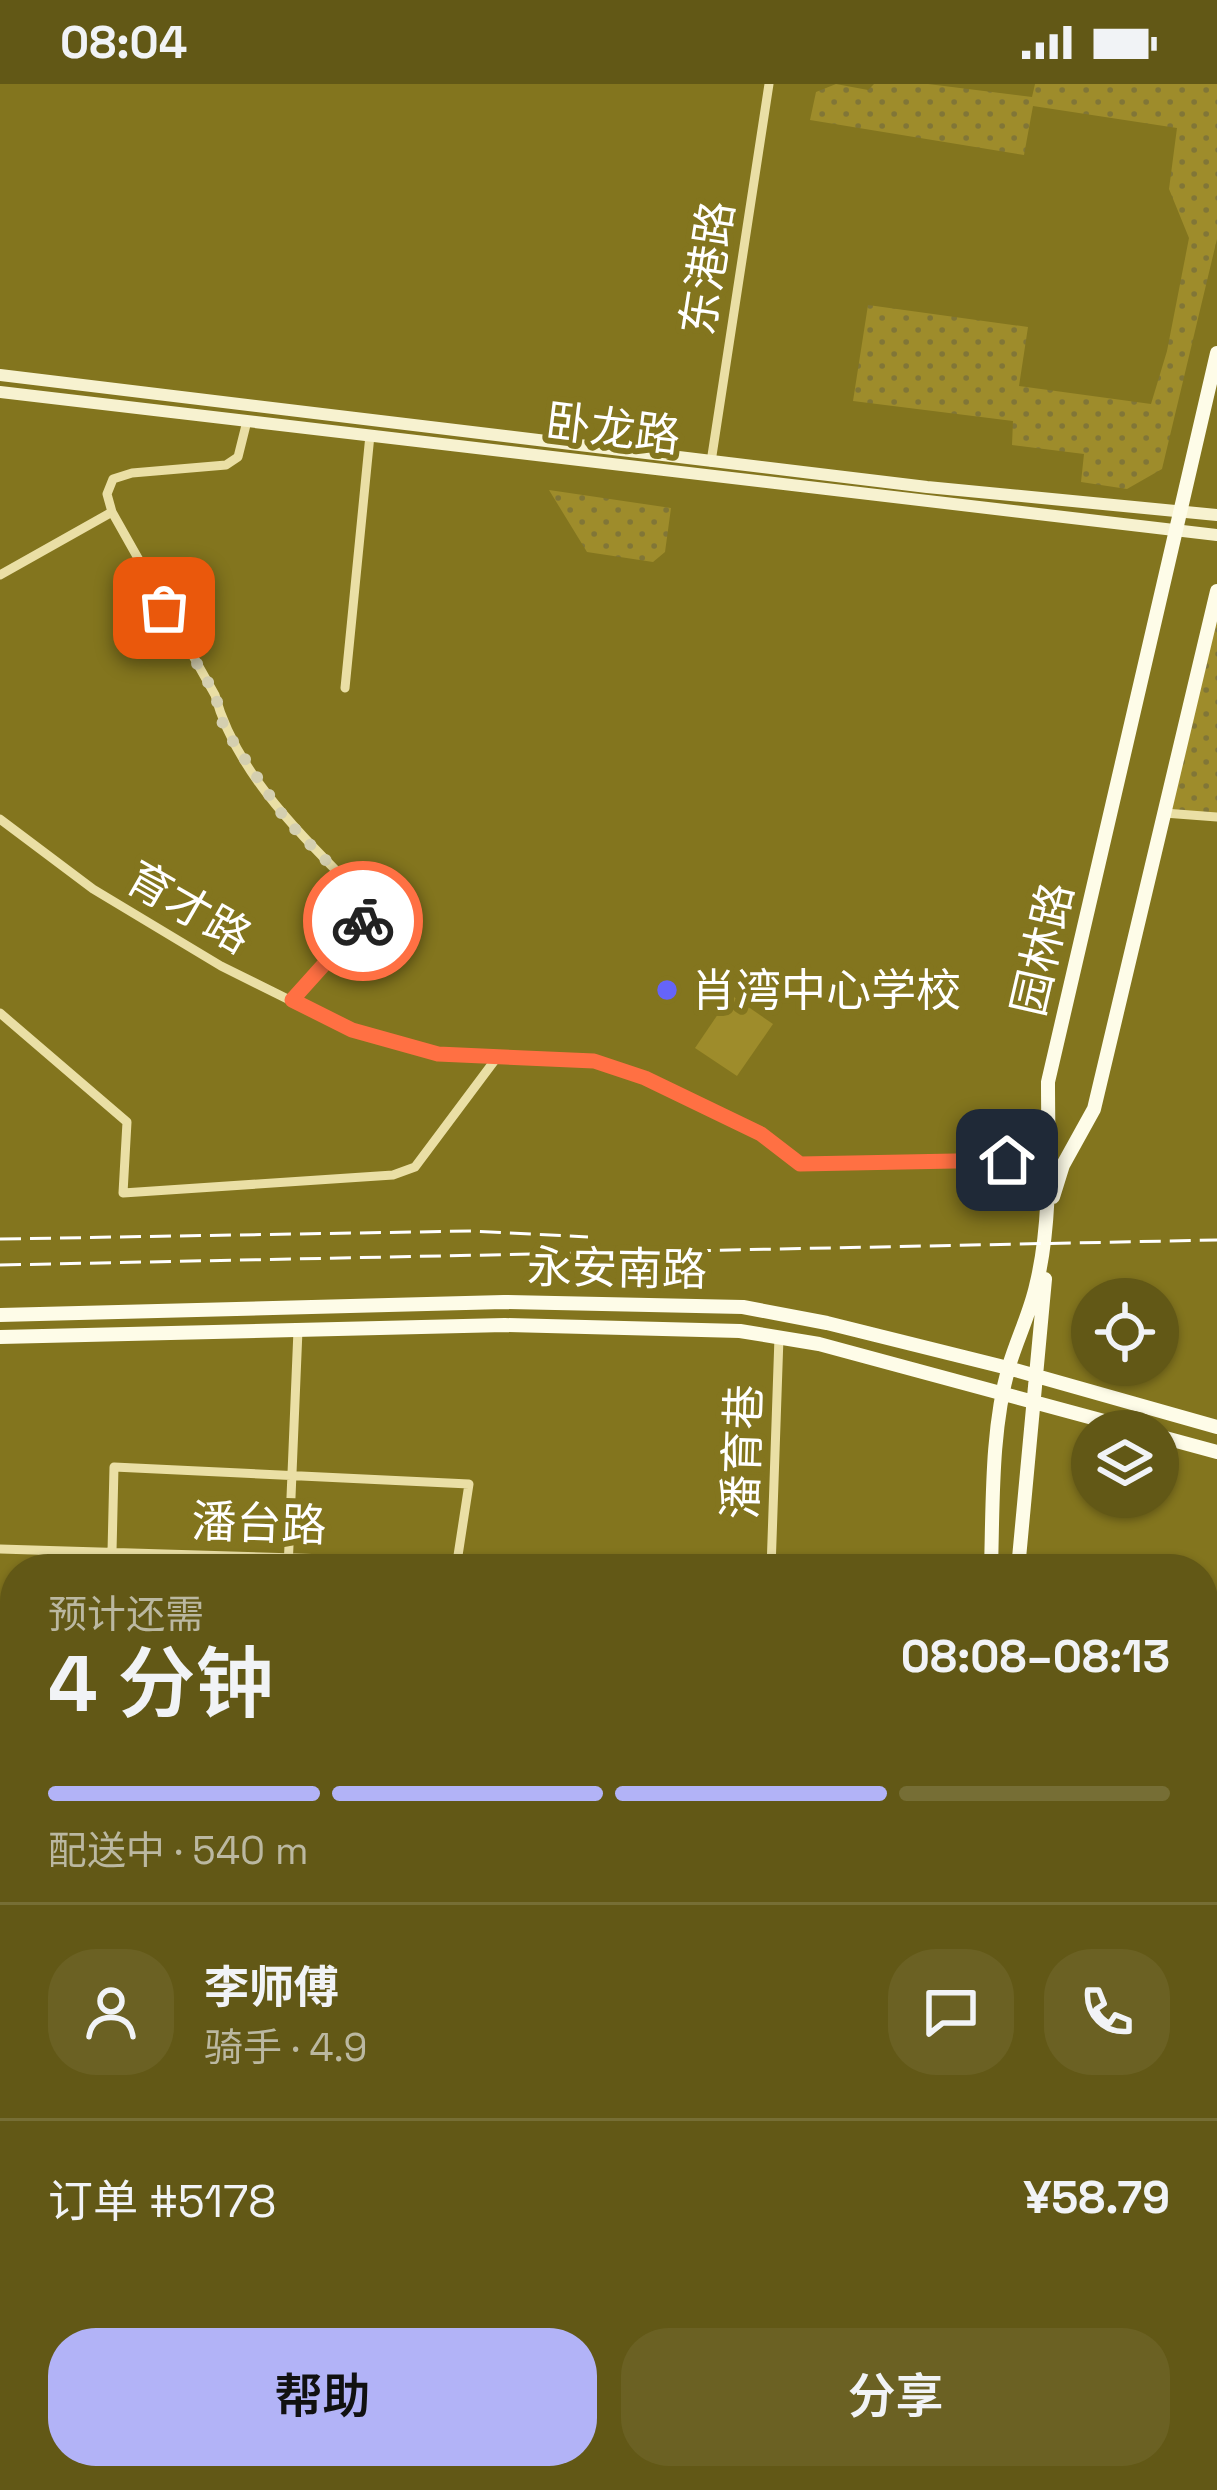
<!DOCTYPE html>
<html lang="zh">
<meta charset="utf-8">
<style>
:root{--surface:#625816;--page:#6b6123;--text:#f1f3f6;--muted:#bbb8a1;--line:#766e35;--accent:#b2b3f7}
body{margin:0;font-family:"Space Grotesk","Noto Sans SC",sans-serif;background:var(--page);color:var(--text);height:100vh;display:flex;flex-direction:column;font-size:45px;white-space:nowrap}
*{box-sizing:border-box;margin:0}
p{font-size:39px;color:var(--muted)}
.icon{flex:none;width:66px;height:66px;fill:none;stroke:currentColor;stroke-width:2;stroke-linecap:round;stroke-linejoin:round}
.map{position:relative;flex:1;overflow:hidden}
.sheet{position:absolute;left:0px;top:1470px;width:1218px;height:936px;display:flex;flex-direction:column;background:var(--surface);border-radius:48px 48px 0 0;box-shadow:0 3px 9px #0004}
.sheet>*{flex:none}
.tools{position:absolute;left:1071px;top:1194px;display:grid;gap:24px}
.tools a{display:grid;place-items:center;width:108px;height:108px;border-radius:50%;background:var(--surface);box-shadow:0 3px 9px #0004;font-size:60px}
.pin{position:absolute;display:grid;place-items:center;width:102px;height:102px;color:#fff;margin:-51px;border-radius:24px;box-shadow:0 6px 18px #0006}
.courier{position:absolute;display:grid;place-items:center;width:120px;height:120px;margin:-60px;border:9px solid #ff7043;border-radius:50%;background:#fff;color:#222;box-shadow:0 3px 15px #0007}
.head em{font-style:normal;font-weight:600}
.head div{display:flex;flex-direction:column-reverse}
.head{display:flex;align-items:center;justify-content:space-between;height:204px;padding:0 48px}
h1{font-size:78px;font-weight:600;line-height:90px}
.bar{display:grid;grid-template-columns:repeat(4,1fr);gap:18px 12px;align-content:center;height:144px;padding:0 48px}
.bar i{height:15px;border-radius:9px;background:var(--line)}
.bar .active{background:var(--accent)}
.bar p{grid-column:span 4}
.line{display:flex;align-items:center;gap:30px;padding:0 48px;border-top:3px solid var(--line)}
.line div{flex:1}
.round{display:grid;place-items:center;flex:none;width:126px;height:126px;border-radius:48px;background:var(--page)}
.button{display:flex;gap:24px;margin-top:auto;padding:24px 48px}
.button a{flex:1;height:138px;border-radius:48px;background:var(--accent);color:#111;font-size:48px;font-weight:600;line-height:138px;text-align:center}
.button a+a{background:var(--page);color:var(--text)}
.status{display:flex;justify-content:space-between;align-items:center;height:84px;padding:0 60px;background:var(--surface);direction:ltr}
.status svg{height:33px;fill:currentColor}
.map>svg:first-child{display:block}
.green{fill:url(#green-dots)}
.pitch{fill:#9e8c2b}
.lines{fill:none;stroke-linecap:round;stroke-linejoin:round}
.minor{stroke:#eadfa5;stroke-width:9}
.secondary{stroke:#f7f2d0;stroke-width:12}
.primary{stroke:#fefce8;stroke-width:14}
.rail{stroke:#fff;stroke-width:3;stroke-dasharray:21 9;stroke-linecap:butt}
.done{stroke:#d4cfb0;stroke-width:12;stroke-dasharray:0 21.6}
.route{stroke:#ff7043;stroke-width:15}
.poi-dot{fill:#6564f9;stroke:#83751e;stroke-width:4.5}
.labels{text-anchor:middle;stroke-width:12;stroke-linejoin:round;paint-order:stroke}
.street-label{font-size:45px;fill:#fff;stroke:#83751e}
.poi-label{font-size:45px;fill:#fff;stroke:#83751e;text-anchor:start}
</style>
<div class="status"><b>08:04</b><svg viewBox="0 0 49 12"><path d="M0 12V9h3v3zM5 12V6h3v6zM10 12V3h3v9zM15 12V0h3v12zM26 1h20v11H26zM47 4h2v5h-2z"/></svg></div>
<div class="map">
<svg width="1217" height="2406" viewBox="0 0 1217 2406">
<defs>
<pattern id="green-dots" width="8" height="8" patternUnits="userSpaceOnUse" patternTransform="scale(3)"><rect width="8" height="8" fill="#9e8c2b"/><path d="M2 2h.1M6 6h.1" fill="none" stroke="#817637" stroke-width="1.8" stroke-linecap="round"/></pattern>
</defs>
<rect width="100%" height="100%" fill="#83751e"/>
<path class="green" d="M836,0L868,6L874,0H928L1032,13L1035,0H1217V155L1162,385L1127,405L1081,398L1084,370L1012,361L1013,337L853,317L868,221L1028,243L1019,302L1151,320L1167,267L1189,154L1169,105L1177,44L1033,22L1024,71L810,36L816,8Z
M549,406L671,424L665,468L653,478L587,468Z
M1217,507V733L1164,729Z
M0,1836L15,1837V2172L14,2164L0,2150Z
M1217,2146V2406H924L927,2391H1203V2149Z"/>
<path class="pitch" d="M731,911L773,940L737,992L695,964Z"/>
<g class="lines">
<path class="minor" d="M711,378L769,0
M112,428L107,410L113,395L132,389L226,381L238,373L247,337
M0,491L112,428L215,611C237,693 307,756 364,815L377,821L292,916
M345,604L370,351
M1164,729L1217,733
M0,735L93,805L221,882L352,947L438,971L594,977L645,994L761,1050L800,1080L1048,1076
M0,929L127,1038L123,1109L393,1091L415,1083L498,972
M0,1465L660,1485
M112,1468L114,1383L469,1400L457,1478
M288,1485L298,1246
M771,1485L779,1253
M0,1574L15,1575
M645,2391L648,2406"/>
<path class="secondary" d="M0,291L927,403L1217,431
M0,308L1217,451"/>
<path class="primary" d="M1053,1113L1063,1081L1094,1025L1217,507
M0,1231L504,1218L743,1223L827,1239L1008,1284L1217,1343
M0,1253L505,1241L740,1247L819,1260L1141,1347
M1158,1352L1217,1368
M991,1485C993,1418 991,1346 1009,1282C1017,1255 1030,1229 1036,1202C1052,1138 1048,1064 1048,998L1217,269
M1018,1485L1045,1195
M1203,2132L1217,2129
M1203,2149L1217,2146
M1203,2265L1217,2231
M0,2344L15,2342
M0,2360L15,2357
M1078,2391L1082,2406
M1097,2391L1101,2406
M1129,2391L1132,2406
M1175,2391L1176,2406
M1198,2391L1199,2406"/>
<path class="rail" d="M0,1155L472,1147L588,1153
M0,1181L1217,1156"/>
</g>
<g class="lines">
<path class="done" d="M164,524L215,610L224,644L286,736L364,815L377,821L363,837"/>
<path class="route" d="M363,837L292,916L352,946L438,970L594,977L645,994L761,1050L800,1080L1007,1076"/>
</g>
<circle class="poi-dot" cx="667" cy="906" r="12"/>
<g class="labels">
<g class="street-label">
<text transform="translate(707 184) rotate(-81)" y="16">东港路</text>
<text transform="translate(613 344) rotate(7)" y="16">卧龙路</text>
<text transform="translate(189 823) rotate(30)" y="16">育才路</text>
<text transform="translate(1042 865) rotate(-77)" y="16">园林路</text>
<text transform="translate(617 1184) rotate(1)" y="16">永安南路</text>
<text transform="translate(742 1368) rotate(-88)" y="16">潘育巷</text>
<text transform="translate(259 1439) rotate(2)" y="16">潘台路</text>
</g>
<g class="poi-label">
<text x="691" y="922">肖湾中心学校</text>
</g>
</g>
</svg>
<div class="tools">
<a><svg class="icon" aria-label="locate" viewBox="0 0 24 24"><circle cx="12" cy="12" r="6"/><path d="M12 2v4M12 18v4M2 12h4M18 12h4"/></svg></a>
<a><svg class="icon" aria-label="layers" viewBox="0 0 24 24"><path d="M12 4l9 5-9 5-9-5zM3 14l9 5 9-5"/></svg></a>
</div>
<div class="pin" style="left:164px;top:524px;background:#ea580c"><svg class="icon" aria-label="bag" viewBox="0 0 24 24"><path d="M5 8h14l-1 12H6zM9 8a3 3 0 0 1 6 0"/></svg></div>
<div class="pin" style="left:1007px;top:1076px;background:#1f2937"><svg class="icon" aria-label="home" viewBox="0 0 24 24"><path d="M3 11l9-7 9 7M6 9v11h12V9"/></svg></div>
<div class="courier" style="left:363px;top:837px"><svg class="icon" aria-label="bike" viewBox="0 0 24 24"><circle cx="6" cy="16" r="4"/><circle cx="18" cy="16" r="4"/><path d="M6 16l4-8h5l3 8M10 8l3 8H6M13 5h3"/></svg></div>
<section class="sheet">
<div class="head"><div><h1>4 分钟</h1><p>预计还需</p></div><em>08:08–08:13</em></div>
<div class="bar"><i class="active"></i><i class="active"></i><i class="active"></i><i></i><p>配送中 · 540 m</p></div>
<div class="line" style="height:216px"><a class="round"><svg class="icon" aria-label="person" viewBox="0 0 24 24"><circle cx="12" cy="8" r="4"/><path d="M4 21q1-7 8-7t8 7"/></svg></a><div><b>李师傅</b><p>骑手 · 4.9</p></div><a class="round"><svg class="icon" aria-label="chat" viewBox="0 0 24 24"><path d="M4 5h16v11H9l-5 4z"/></svg></a><a class="round"><svg class="icon" aria-label="phone" viewBox="0 0 24 24"><path d="M5 4h4l2 5-3 2q2 4 5 5l2-3 5 2v4C11 20 4 13 5 4z"/></svg></a></div>
<div class="line" style="height:156px"><div>订单 #5178</div><b>¥58.79</b></div>
<div class="button"><a>帮助</a><a>分享</a></div>
</section>
</div>
